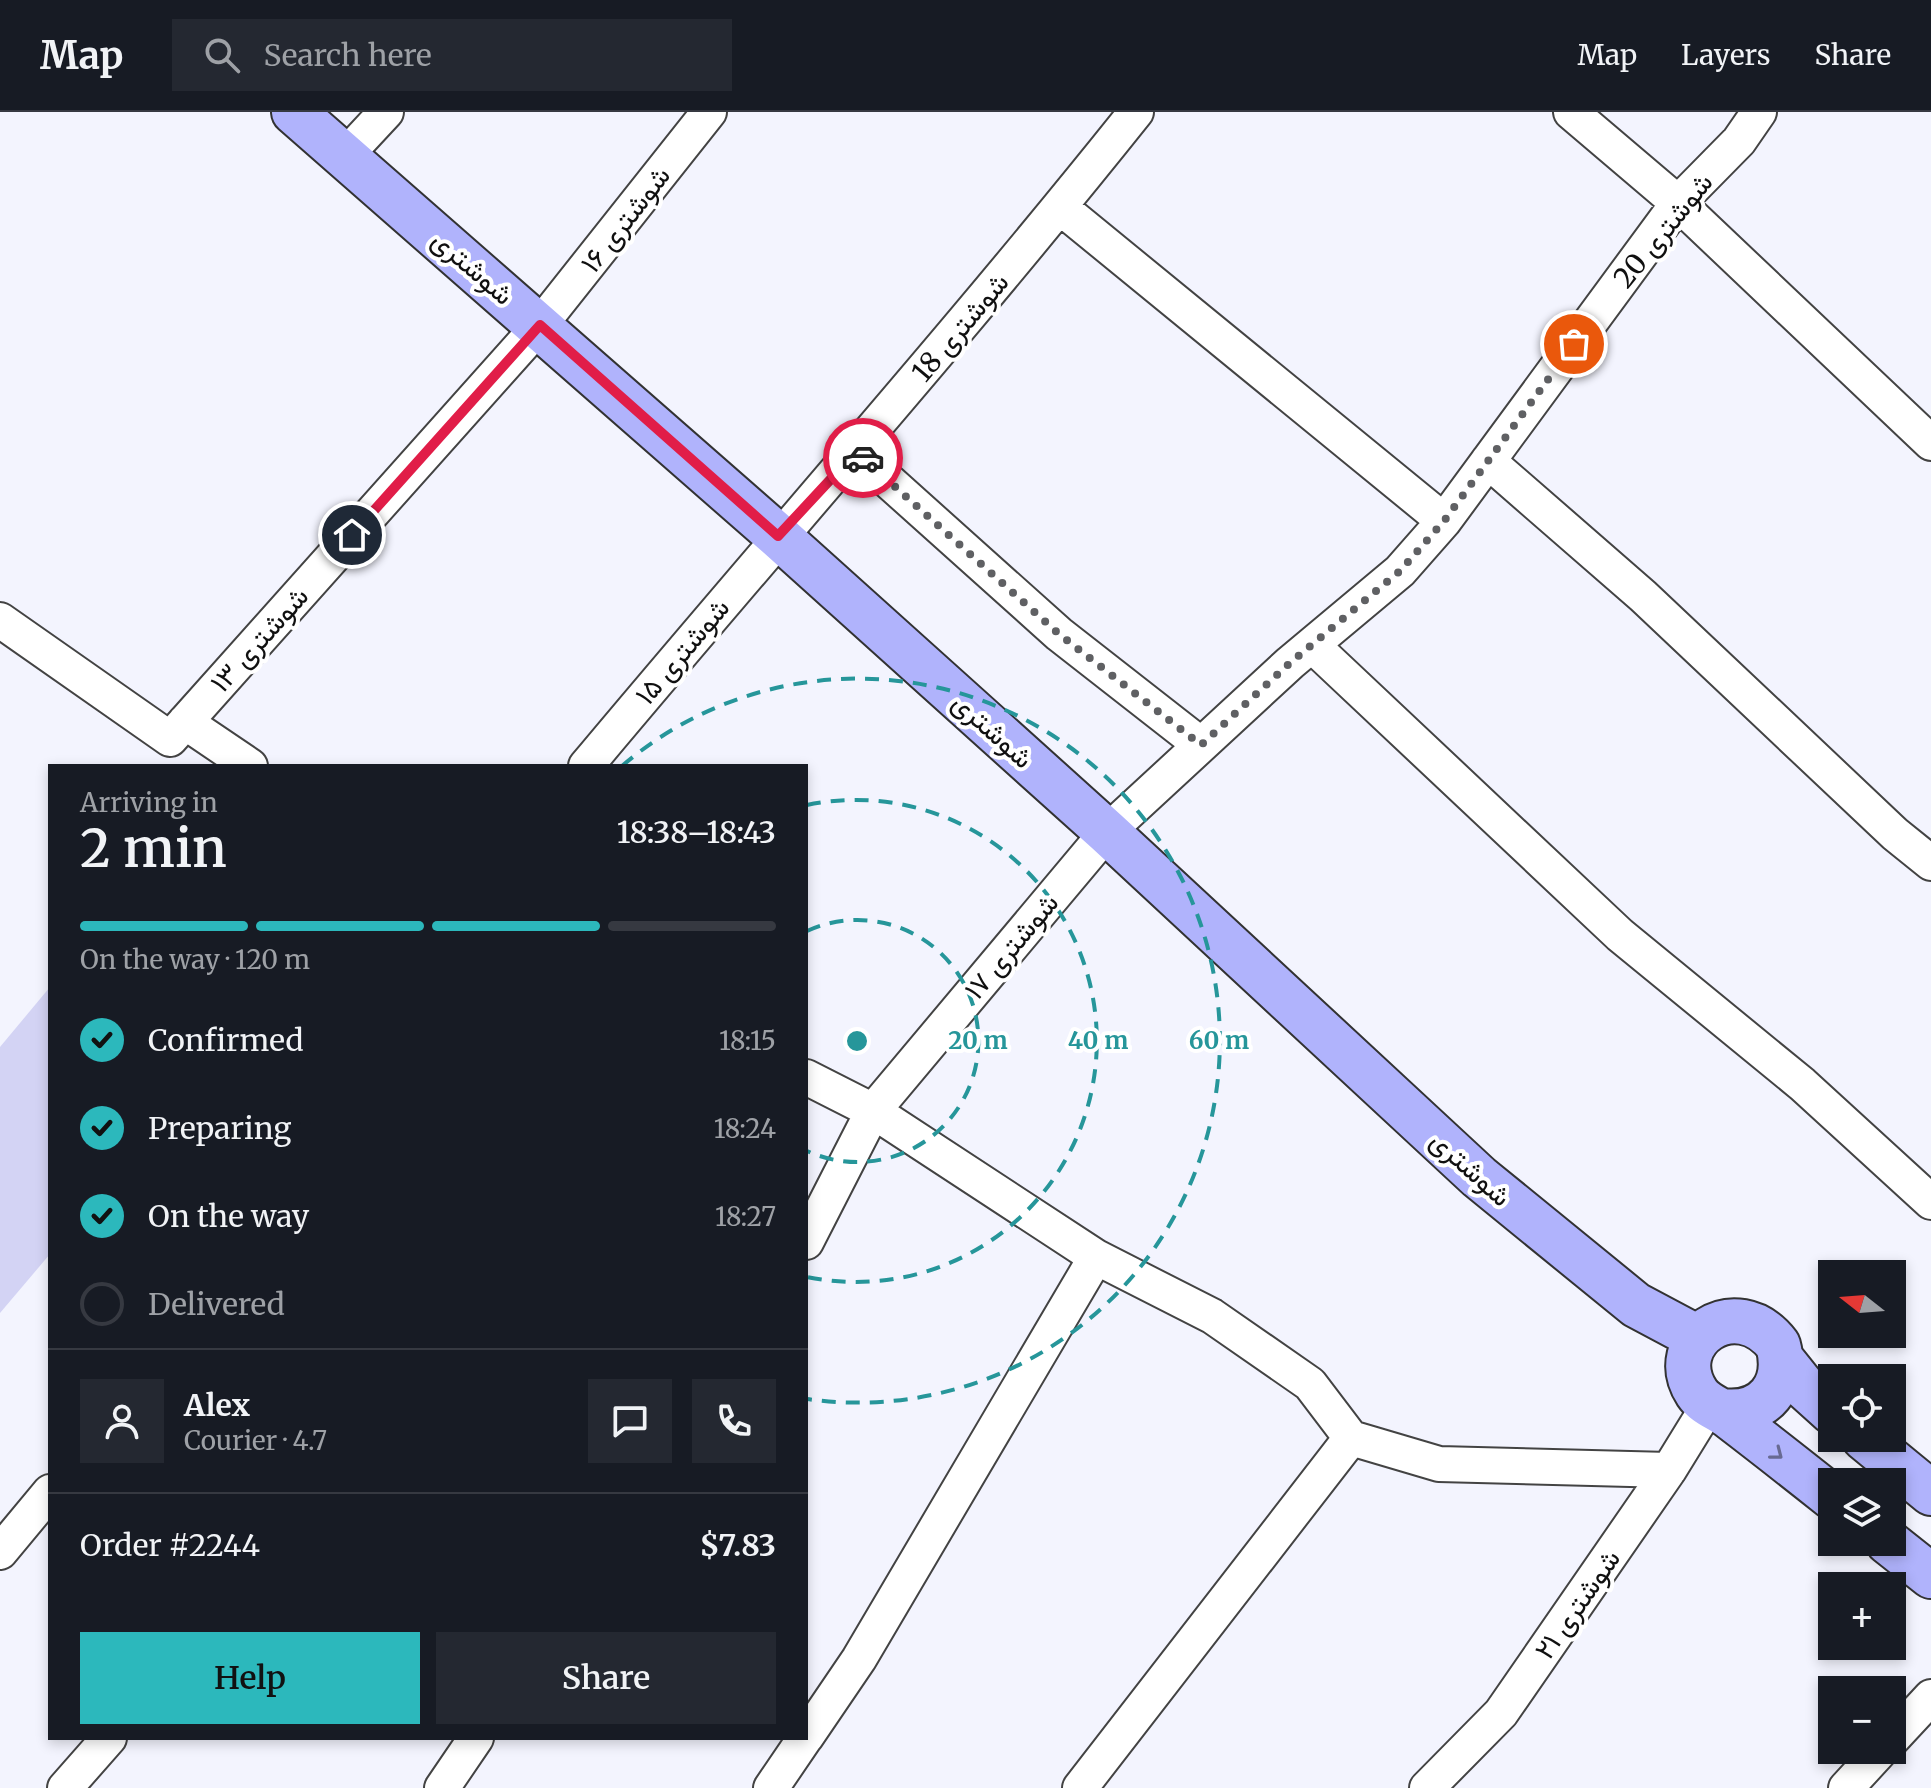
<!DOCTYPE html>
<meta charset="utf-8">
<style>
:root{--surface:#171b24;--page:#242831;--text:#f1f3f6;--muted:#9ea1a6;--line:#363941;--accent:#2cb8bc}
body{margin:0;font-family:Merriweather,Vazirmatn,serif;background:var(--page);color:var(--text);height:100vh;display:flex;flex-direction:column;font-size:30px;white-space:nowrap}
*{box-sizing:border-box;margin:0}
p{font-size:26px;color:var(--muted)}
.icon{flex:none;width:44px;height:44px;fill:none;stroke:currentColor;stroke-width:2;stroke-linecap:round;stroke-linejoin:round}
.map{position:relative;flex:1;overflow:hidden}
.panel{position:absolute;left:48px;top:652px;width:760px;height:976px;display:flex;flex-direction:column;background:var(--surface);border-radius:0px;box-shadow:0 4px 12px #0003}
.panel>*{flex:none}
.needle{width:52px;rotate:287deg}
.fabs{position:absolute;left:1818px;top:1148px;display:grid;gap:16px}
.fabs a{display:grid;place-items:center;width:88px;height:88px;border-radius:0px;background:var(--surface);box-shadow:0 4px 12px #0003;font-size:40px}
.pin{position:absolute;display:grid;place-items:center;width:68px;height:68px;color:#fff;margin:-34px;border:4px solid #fff;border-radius:50%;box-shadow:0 2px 8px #0007}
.courier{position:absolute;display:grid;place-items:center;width:80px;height:80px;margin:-40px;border:6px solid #e11d48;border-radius:50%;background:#fff;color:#222;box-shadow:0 2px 10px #0007}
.head em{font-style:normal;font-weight:600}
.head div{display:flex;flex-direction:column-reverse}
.head{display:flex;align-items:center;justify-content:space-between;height:136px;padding:0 32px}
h1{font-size:52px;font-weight:600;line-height:60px}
.bar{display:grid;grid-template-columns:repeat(4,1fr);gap:12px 8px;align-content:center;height:96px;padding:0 32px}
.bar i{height:10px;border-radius:6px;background:var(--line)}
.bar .active{background:var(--accent)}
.bar p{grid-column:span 4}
.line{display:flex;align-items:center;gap:20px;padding:0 32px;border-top:2px solid var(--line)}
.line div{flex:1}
.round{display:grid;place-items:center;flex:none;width:84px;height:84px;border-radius:0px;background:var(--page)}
ol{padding:0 32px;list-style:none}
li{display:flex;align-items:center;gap:24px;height:88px}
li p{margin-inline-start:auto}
li .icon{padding:8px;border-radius:50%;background:var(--accent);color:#111;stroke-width:4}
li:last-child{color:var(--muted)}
li i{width:44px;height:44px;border:4px solid var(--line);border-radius:50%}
.action{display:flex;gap:16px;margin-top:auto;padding:16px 32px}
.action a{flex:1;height:92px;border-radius:0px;background:var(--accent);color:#111;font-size:32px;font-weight:600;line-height:92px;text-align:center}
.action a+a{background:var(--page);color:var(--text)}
header{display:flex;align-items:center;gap:48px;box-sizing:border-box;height:112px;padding:0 40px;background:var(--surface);border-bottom:2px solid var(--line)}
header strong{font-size:38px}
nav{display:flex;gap:44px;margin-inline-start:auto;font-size:28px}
.search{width:560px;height:72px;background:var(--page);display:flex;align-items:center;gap:20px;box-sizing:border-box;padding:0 28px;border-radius:0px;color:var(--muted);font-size:30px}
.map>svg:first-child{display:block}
.farmland{fill:#d3d3f4}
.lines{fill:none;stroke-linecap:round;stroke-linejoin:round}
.street-casing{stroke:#434343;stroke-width:38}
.secondary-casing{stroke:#323232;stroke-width:48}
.street{stroke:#fff;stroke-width:34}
.secondary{stroke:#b0b3fc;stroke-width:44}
.oneway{stroke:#686a92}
.done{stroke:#5f6063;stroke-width:8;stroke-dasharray:0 14.4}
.route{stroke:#e11d48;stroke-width:10}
.ring{fill:none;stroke:#26969a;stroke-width:4;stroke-dasharray:14 10}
.labels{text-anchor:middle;stroke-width:8;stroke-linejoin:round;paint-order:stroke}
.street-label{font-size:28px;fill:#101010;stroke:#fff}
.centre{fill:#26969a;stroke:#fff;stroke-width:4}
.ring-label{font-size:24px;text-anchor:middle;font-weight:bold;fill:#26969a;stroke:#fff;stroke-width:8;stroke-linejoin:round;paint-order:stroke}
</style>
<header>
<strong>Map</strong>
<div class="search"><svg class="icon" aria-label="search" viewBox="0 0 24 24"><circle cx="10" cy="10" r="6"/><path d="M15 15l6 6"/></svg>Search here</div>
<nav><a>Map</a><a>Layers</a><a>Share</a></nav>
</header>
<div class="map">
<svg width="1931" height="1676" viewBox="0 0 1931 1676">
<rect width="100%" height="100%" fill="#f3f4fe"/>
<path class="farmland" d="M50,875V1142L0,1201V935Z"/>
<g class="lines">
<defs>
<path id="street" d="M1571,0L1678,91L1931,331
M346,43L386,0
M1060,95L1444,409
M856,340L1059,522L1201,633
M1488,349L1643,484L1895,722L1931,751
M0,508L170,627L540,213L709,0
M1312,533L1620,823L1802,972L1931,1090
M185,610L250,654
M586,654C769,435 958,223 1136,0
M806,965L873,999L1096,1145L1212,1204L1310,1272L1351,1326L1439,1352L1669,1358
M806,1130L873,999L1107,720L1290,551L1400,459L1444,409L1678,91L1739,29L1759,0
M0,1440L50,1380
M806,1625L859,1547L1096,1145
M1892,1627L1931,1585
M65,1676L109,1626
M442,1676L476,1626
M771,1676L805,1626
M1080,1676L1351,1326
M1427,1676L1501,1601L1669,1358L1709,1293
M1846,1676L1881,1638"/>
<path id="secondary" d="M294,0L778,424L1107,720L1479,1065L1636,1193L1698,1226
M1782,1248L1802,1273L1832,1300
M1722,1299C1765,1304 1789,1273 1778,1233C1736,1178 1663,1229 1697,1281C1705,1293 1720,1297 1731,1306C1765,1332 1798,1358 1832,1385
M1864,1326L1931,1381
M1888,1430L1931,1464"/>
</defs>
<use href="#street" class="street-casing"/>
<use href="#secondary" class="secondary-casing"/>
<use href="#street" class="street"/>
<use href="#secondary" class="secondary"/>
</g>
<defs><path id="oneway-chevron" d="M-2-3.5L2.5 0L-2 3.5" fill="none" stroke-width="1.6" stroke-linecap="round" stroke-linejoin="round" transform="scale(2)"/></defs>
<use class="oneway" href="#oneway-chevron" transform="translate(1777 1342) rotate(38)"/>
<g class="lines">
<path class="done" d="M863,346L1059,522L1201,633L1290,551L1400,459L1444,409L1574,232"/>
<path class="route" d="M352,423L540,213L778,424L856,340L863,346"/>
</g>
<g class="ring">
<path d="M807 819A121 121 0 1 1 807 1039"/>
<path d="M807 693A241 241 0 1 1 807 1165"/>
<path d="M622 654A362 362 0 1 1 807 1287"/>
</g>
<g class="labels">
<g class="street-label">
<text transform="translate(625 107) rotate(-52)" y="10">شوشتری ۱۶</text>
<text transform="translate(1663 118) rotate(-51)" y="10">شوشتری 20</text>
<text transform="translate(473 155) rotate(41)" y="10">شوشتری</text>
<text transform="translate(960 215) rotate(-50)" y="10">شوشتری 18</text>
<text transform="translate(259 527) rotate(-48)" y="10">شوشتری ۱۳</text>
<text transform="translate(682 539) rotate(-50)" y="10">شوشتری ۱۵</text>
<text transform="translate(993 618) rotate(42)" y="10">شوشتری</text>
<text transform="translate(1011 834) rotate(-50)" y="10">شوشتری ۱۷</text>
<text transform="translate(1471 1056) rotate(42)" y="10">شوشتری</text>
<text transform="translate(1577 1492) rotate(-55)" y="10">شوشتری ۲۱</text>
</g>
</g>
<circle cx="857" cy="929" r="12" class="centre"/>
<g class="ring-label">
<text x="978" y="937">20 m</text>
<text x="1098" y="937">40 m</text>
<text x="1219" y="937">60 m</text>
</g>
</svg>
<div class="fabs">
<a><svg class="needle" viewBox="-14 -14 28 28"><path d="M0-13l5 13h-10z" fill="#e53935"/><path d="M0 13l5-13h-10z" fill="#9ea1a6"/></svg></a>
<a><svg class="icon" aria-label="locate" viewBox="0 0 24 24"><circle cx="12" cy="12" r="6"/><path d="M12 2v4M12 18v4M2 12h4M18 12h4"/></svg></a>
<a><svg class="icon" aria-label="layers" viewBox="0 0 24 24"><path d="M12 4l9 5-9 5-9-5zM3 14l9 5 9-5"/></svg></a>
<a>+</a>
<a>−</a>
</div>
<div class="pin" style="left:1574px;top:232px;background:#ea580c"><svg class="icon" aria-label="bag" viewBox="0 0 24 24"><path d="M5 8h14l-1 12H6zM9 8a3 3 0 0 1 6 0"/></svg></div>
<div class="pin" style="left:352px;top:423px;background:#1f2937"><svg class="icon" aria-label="home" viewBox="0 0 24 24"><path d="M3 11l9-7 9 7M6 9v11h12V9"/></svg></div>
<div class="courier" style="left:863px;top:346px"><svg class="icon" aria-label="car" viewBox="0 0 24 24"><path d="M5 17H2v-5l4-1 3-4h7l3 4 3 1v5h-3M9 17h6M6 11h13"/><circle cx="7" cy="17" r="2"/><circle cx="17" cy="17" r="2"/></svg></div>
<section class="panel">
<div class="head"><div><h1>2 min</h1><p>Arriving in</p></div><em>18:38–18:43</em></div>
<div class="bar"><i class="active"></i><i class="active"></i><i class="active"></i><i></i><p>On the way · 120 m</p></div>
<ol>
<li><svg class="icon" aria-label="check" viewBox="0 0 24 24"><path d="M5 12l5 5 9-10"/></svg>Confirmed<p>18:15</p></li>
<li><svg class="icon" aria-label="check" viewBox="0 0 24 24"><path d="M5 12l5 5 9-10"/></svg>Preparing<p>18:24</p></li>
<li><svg class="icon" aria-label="check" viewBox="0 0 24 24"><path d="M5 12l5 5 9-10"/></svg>On the way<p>18:27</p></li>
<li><i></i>Delivered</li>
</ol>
<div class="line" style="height:144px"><a class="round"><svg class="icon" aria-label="person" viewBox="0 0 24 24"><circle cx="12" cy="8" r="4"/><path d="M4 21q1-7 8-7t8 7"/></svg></a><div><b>Alex</b><p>Courier · 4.7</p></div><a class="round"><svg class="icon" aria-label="chat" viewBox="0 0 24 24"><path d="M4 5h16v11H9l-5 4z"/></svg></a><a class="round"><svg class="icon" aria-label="phone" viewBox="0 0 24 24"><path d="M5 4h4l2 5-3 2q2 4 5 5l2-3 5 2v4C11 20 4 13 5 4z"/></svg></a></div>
<div class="line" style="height:104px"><div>Order #2244</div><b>$7.83</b></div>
<div class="action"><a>Help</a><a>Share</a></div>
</section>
</div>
